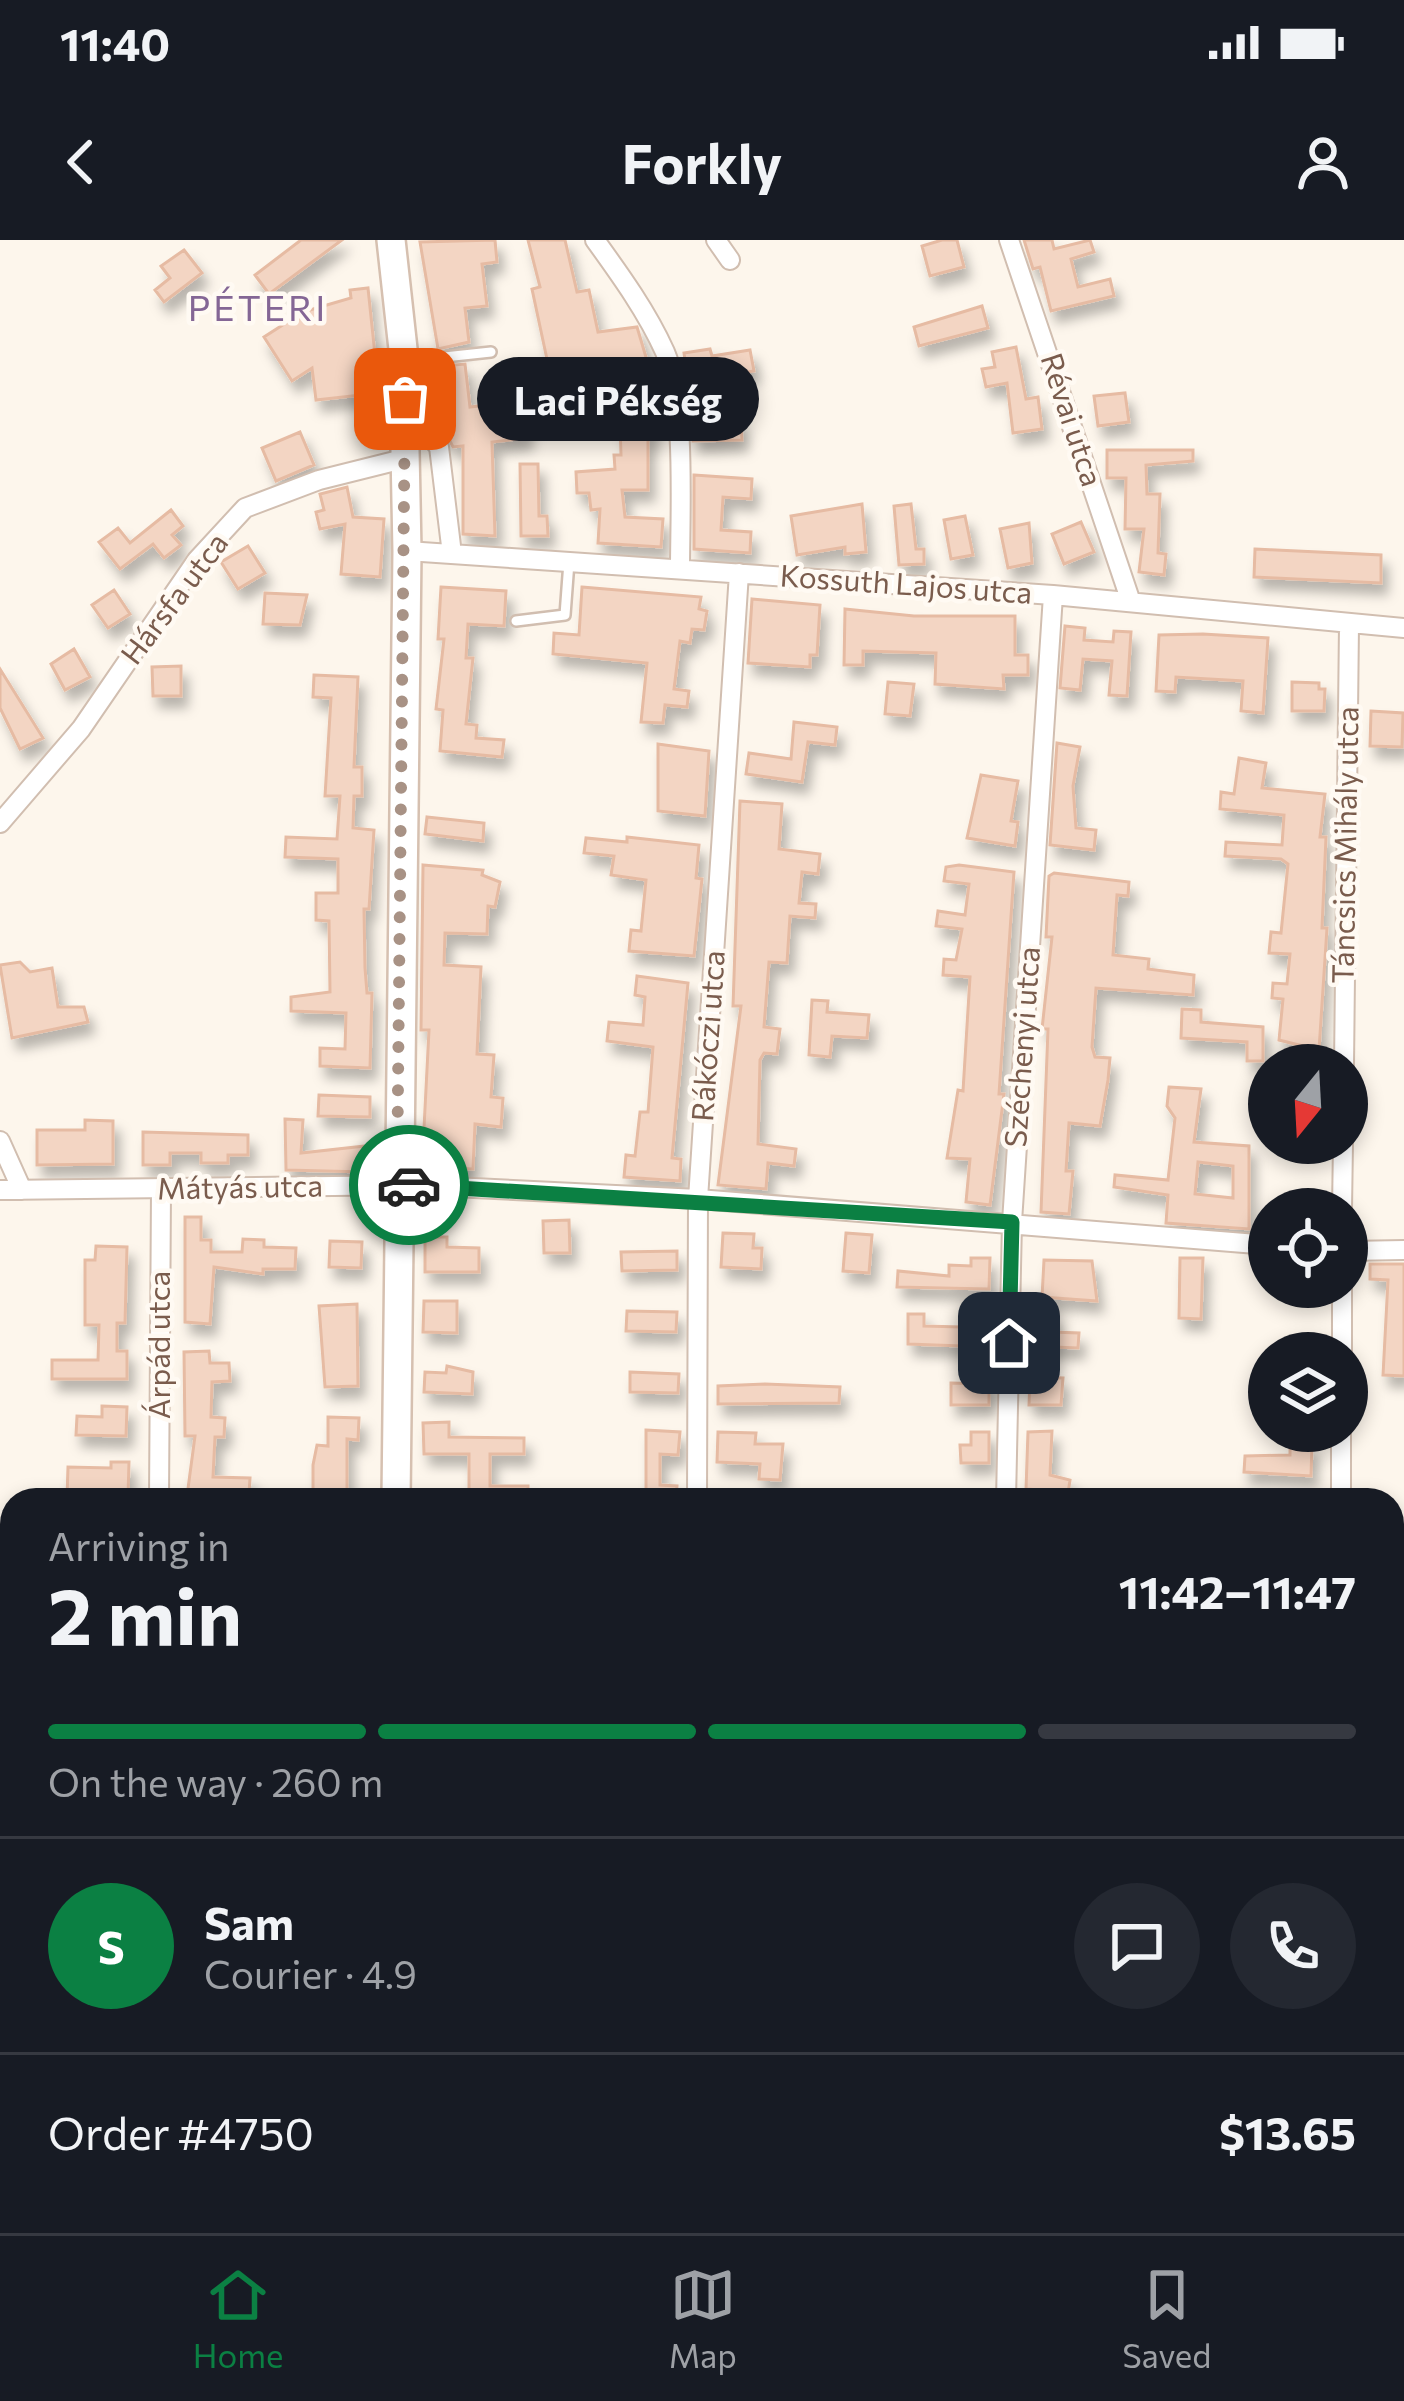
<!DOCTYPE html>
<meta charset="utf-8">
<style>
:root{--surface:#171b24;--page:#242831;--text:#f1f3f6;--muted:#9ea1a6;--line:#363941;--accent:#0b8043}
body{margin:0;font-family:Commissioner,sans-serif;background:var(--page);color:var(--text);height:100vh;display:flex;flex-direction:column;font-size:45px;white-space:nowrap}
*{box-sizing:border-box;margin:0}
p{font-size:39px;color:var(--muted)}
.icon{flex:none;width:66px;height:66px;fill:none;stroke:currentColor;stroke-width:2;stroke-linecap:round;stroke-linejoin:round}
.map{position:relative;flex:1;overflow:hidden}
.panel{position:absolute;left:0px;top:1248px;width:1404px;height:747px;display:flex;flex-direction:column;background:var(--surface);border-radius:36px 36px 0 0;box-shadow:0 6px 18px #0003}
.panel>*{flex:none}
.needle{width:78px;rotate:198deg}
.controls{position:absolute;left:1248px;top:804px;display:grid;gap:24px}
.controls a{display:grid;place-items:center;width:120px;height:120px;border-radius:50%;background:var(--surface);box-shadow:0 6px 18px #0003;font-size:60px}
.pin{position:absolute;display:grid;place-items:center;width:102px;height:102px;color:#fff;margin:-51px;border-radius:24px;box-shadow:0 6px 18px #0006}
.courier{position:absolute;display:grid;place-items:center;width:120px;height:120px;margin:-60px;border:9px solid #0b8043;border-radius:50%;background:#fff;color:#222;box-shadow:0 3px 15px #0007}
.bubble{position:absolute;height:84px;border-radius:42px;background:var(--surface);box-shadow:0 6px 18px #0003;font-size:39px;font-weight:700;line-height:84px;text-align:center}
.summary em{font-style:normal;font-weight:700}
.summary div{display:flex;flex-direction:column-reverse}
.summary{display:flex;align-items:center;justify-content:space-between;height:204px;padding:0 48px}
h1{font-size:78px;font-weight:700;line-height:90px}
.bar{display:grid;grid-template-columns:repeat(4,1fr);gap:18px 12px;align-content:center;height:144px;padding:0 48px}
.bar i{height:15px;border-radius:9px;background:var(--line)}
.bar .on{background:var(--accent)}
.bar p{grid-column:span 4}
.line{display:flex;align-items:center;gap:30px;padding:0 48px;border-top:3px solid var(--line)}
.line div{flex:1}
.round{display:grid;place-items:center;flex:none;width:126px;height:126px;border-radius:63px;background:var(--page)}
.status{display:flex;justify-content:space-between;align-items:center;height:84px;padding:0 60px;background:var(--surface);direction:ltr}
.status svg{height:33px;fill:currentColor}
header{display:flex;justify-content:space-between;align-items:center;height:156px;padding:0 48px;background:var(--surface);font-size:54px;font-weight:700}
.tabs{display:flex;justify-content:space-around;align-items:center;height:168px;border-top:3px solid var(--line);background:var(--surface);font-size:33px;color:var(--muted)}
.tabs a{display:grid;justify-items:center;gap:6px}
.tabs .on{color:var(--accent)}
.map>svg:first-child{display:block}
.building{fill:#f3d5c3;stroke:#e6bba3;stroke-width:3;fill-rule:evenodd;filter:url(#shadow)}
.lines{fill:none;stroke-linecap:round;stroke-linejoin:round}
.lane-casing{stroke:#d1beb0;stroke-width:14}
.street-casing{stroke:#d1beb0;stroke-width:22}
.secondary-casing{stroke:#d6c0b0;stroke-width:32}
.lane{stroke:#fff;stroke-width:9}
.street{stroke:#fff;stroke-width:18}
.secondary{stroke:#fff;stroke-width:27}
.done{stroke:#a89285;stroke-width:12;stroke-dasharray:0 21.6}
.route{stroke:#0b8043;stroke-width:15}
.labels{text-anchor:middle;stroke-width:9;stroke-linejoin:round;paint-order:stroke}
.street-label{font-size:30px;fill:#7a5c4d;stroke:#fffaf3}
.quarter-label{font-size:36px;letter-spacing:3px;fill:#846695;stroke:#fffaf3}
</style>
<div class="status"><b>11:40</b><svg viewBox="0 0 49 12"><path d="M0 12V9h3v3zM5 12V6h3v6zM10 12V3h3v9zM15 12V0h3v12zM26 1h20v11H26zM47 4h2v5h-2z"/></svg></div>
<header><svg class="icon" aria-label="back" viewBox="0 0 24 24"><path d="M15 5l-7 7 7 7"/></svg>Forkly<svg class="icon" aria-label="person" viewBox="0 0 24 24"><circle cx="12" cy="8" r="4"/><path d="M4 21q1-7 8-7t8 7"/></svg></header>
<div class="map">
<svg width="1404" height="1993" viewBox="0 0 1404 1993">
<defs>
<filter id="shadow"><feDropShadow dx="6" dy="11" stdDeviation="6" flood-color="#0004"/></filter>
</defs>
<rect width="100%" height="100%" fill="#fdf6ec"/>
<path class="building" d="M301,0H342L269,54L255,35Z
M495,0L497,22L482,24L487,66L465,68L469,102L438,109L420,2Z
M528,0H565L577,52L589,50L598,92L637,87L654,144L652,199L648,200V250H622L625,277L663,279L661,307L598,303L600,269L591,270L589,253H577L576,232L615,229L614,215H621L619,150L583,158L585,172L570,174L558,122L548,124L532,49L540,47Z
M942,0H957L964,27L930,36L922,6Z
M1024,0H1052L1054,9L1090,0L1094,12L1071,19L1078,47L1110,39L1114,56L1051,71L1040,27L1033,29Z
M184,10L202,33L164,62L155,50L170,38L161,26Z
M368,48L379,153L316,160L312,128L292,141L264,97L303,72L351,58L350,50Z
M982,66L988,88L919,106L914,87Z
M1016,107L1026,159L1038,157L1042,189L1013,193L1007,143L986,147L982,129L995,127L992,112Z
M710,109L712,116L750,110L754,131L688,141L684,113Z
M465,124L470,167L532,159L534,175L525,176L527,198L492,202L495,296L463,294V206L453,207L448,197L437,135L442,134L441,126Z
M1125,153L1129,182L1098,186L1094,156Z
M693,174L741,181L742,200L693,201Z
M300,192L314,225L276,241L262,208Z
M1107,210H1193V221L1146,225L1147,254H1160L1158,313L1166,314L1164,335L1139,332L1144,289H1125L1126,238H1107Z
M520,224H538L539,276H547L548,296H521Z
M694,235L752,239L751,259L723,257L721,290L751,292L750,313L694,309Z
M347,247L353,277L384,279L380,337L341,334L345,284L320,289L316,272L324,270L320,254Z
M862,264L866,312L845,314V307L797,315L791,276Z
M911,264L916,309H924V324L899,325L894,266Z
M171,270L183,286L172,295L181,305L164,318L153,304L120,329L99,302L118,288L130,303Z
M965,276L973,315L951,319L944,280Z
M1081,282L1094,312L1064,324L1052,294Z
M1029,283L1032,323L1008,328L1000,289Z
M248,306L265,333L238,349L221,322Z
M1255,309L1381,315V343L1254,337Z
M441,347L506,351L504,386L468,384L466,418H473L466,484L477,485L476,498L504,500L502,517L440,511L443,470L436,469L444,399H438Z
M582,347L701,357L699,369L707,371L704,390L692,389L690,403L680,401L674,449L689,451L687,467L665,465L663,483L641,482L647,423L553,414L554,393L579,395Z
M114,350L130,374L108,388L92,365Z
M265,353L307,355L300,385L263,384Z
M752,359L820,365L817,415H810V427L748,423Z
M845,369L914,376H1015V415H1028V435H1003L1004,449L935,444L936,413L863,411V425H844Z
M1065,386L1085,388L1084,400L1113,402L1114,391L1131,392L1127,456L1109,455L1112,421L1083,419L1080,450L1060,448Z
M1203,394L1268,398L1263,473L1241,471L1243,441L1176,437L1175,452L1156,451L1159,395Z
M74,409L90,437L65,450L51,424Z
M181,426V456H153L152,427Z
M0,429L43,498L20,509L0,468Z
M314,435L358,437L354,527H362V556H354L353,588L374,590L369,669H364L365,728L367,753H372L370,828L320,826V808L345,809L346,773L291,771V757L330,752L329,681L316,680V653H338V619L285,617L286,597L337,599L340,556H325L331,458L313,457Z
M888,442L914,444L910,476L885,474Z
M1292,442L1319,443V449H1325L1324,471H1292Z
M1371,471L1403,473L1402,507L1370,506Z
M794,482L837,487L835,505L808,502L802,542L746,534L749,513L791,519Z
M1057,503L1080,507L1073,546L1076,588L1096,590L1094,610L1050,605Z
M658,504L709,511L705,576L658,571Z
M1239,518L1266,523L1262,548L1325,554L1320,597H1326L1322,688H1327L1319,810L1279,800L1283,759L1272,758L1273,743L1287,744L1290,714L1269,713L1271,692L1281,693L1288,624L1281,619L1225,616L1226,602L1282,605L1284,575L1220,569L1221,552L1234,554Z
M981,535L1018,541L1011,581L1018,582L1015,606L967,598Z
M740,561L782,564L779,609L820,614L818,634L802,632L799,663L816,664L815,678L790,676L787,723L769,722L764,787L780,789L777,814L764,813L760,820L758,904L796,909L794,926L768,923L766,949L718,945L741,766H733Z
M427,577L484,583L483,601L425,594Z
M627,597L699,605L696,638L702,639L694,716L629,711L631,690L641,691L646,640L611,635L614,616L584,613L586,598L627,602Z
M423,625L483,630L482,635L500,642L495,667L488,666L487,694L445,693L444,725L481,727L477,814L494,815L491,857L503,858L501,887L475,884L473,929L422,927L429,790H421Z
M959,625L1014,632L999,854H1004L990,965L966,962L970,919L947,918L958,850L963,851L970,737L943,735L944,719L956,720L962,689L936,686L938,671L965,675L969,644L944,641L946,627Z
M1054,633L1129,642L1128,656L1117,655L1113,715L1149,719L1148,729L1194,735L1193,755L1096,748L1092,807L1095,817L1110,818L1108,840L1100,886L1069,883L1066,931H1073L1069,974L1041,972L1048,789H1042L1052,697H1046L1049,636Z
M20,722L30,732L52,728L58,767H84L88,782L12,798L0,725Z
M637,736L688,743L672,918L681,919L680,941L624,937L626,915L635,916L640,872H648L653,807L607,801L609,782L643,785L645,757L635,755Z
M812,760L828,761L827,772L869,775L867,798L832,796L830,817L809,815Z
M1182,769L1201,770V782L1263,787V821H1247V802L1181,798Z
M1169,847L1201,849L1194,902L1249,906V989L1166,983L1168,955L1114,947L1115,935L1168,940L1175,878L1167,866ZM1198,922L1233,926V958L1195,954Z
M319,855L370,857V877L318,876Z
M285,879L303,880L301,913L365,906V932L286,930Z
M85,880L113,881V924L37,925V890H85Z
M143,892L248,895V915H228V923H201V913H170V925H143Z
M185,977H201V1000H211V1012H242L243,999L264,1000V1007L296,1008L295,1029H263V1034L214,1027L210,1084L185,1082Z
M569,980L570,1013H544L543,981Z
M723,993L754,994L753,1008H762L761,1029L721,1027Z
M846,993L872,995L869,1033L843,1031Z
M425,997H447V1007L479,1008V1032H425Z
M330,1001L362,1002L361,1028L329,1027Z
M96,1006L127,1007L125,1083H117V1111H127V1139H52V1120H98L99,1085H85V1020H95Z
M677,1011V1030L622,1031L621,1012Z
M971,1018H990L989,1049L897,1047L898,1031L949,1036V1025L971,1026Z
M1180,1018H1203L1201,1079L1179,1078Z
M1044,1020L1092,1021L1097,1061L1042,1057Z
M1370,1024H1404V1136L1383,1135L1388,1040L1370,1039Z
M424,1061H457V1093L423,1092Z
M357,1064L358,1146L325,1147L319,1066Z
M627,1071L677,1072L676,1092L626,1091Z
M908,1074H924V1086L961,1087V1076L990,1077L989,1107L908,1104Z
M1029,1076L1054,1077L1053,1092L1079,1093L1078,1108L1028,1106Z
M209,1111L210,1123H229L230,1141L212,1142L211,1177L225,1178L224,1197H215L213,1237L250,1238L249,1254L187,1256L195,1196H185L184,1112Z
M447,1126L473,1132L472,1154L424,1152L425,1132L446,1133Z
M630,1132L679,1134L678,1153L630,1152Z
M1030,1137L1063,1138L1061,1165H1029Z
M951,1143L989,1144V1165H951Z
M765,1144L840,1147L839,1163L718,1164V1146Z
M102,1166L127,1167L126,1196L76,1195L77,1176L102,1177Z
M328,1177L359,1178L358,1200L347,1199V1260L313,1259V1225L317,1205L328,1206Z
M449,1182V1197L524,1198V1214H490V1246H528V1260H469V1214H424L423,1183Z
M646,1190L680,1192L678,1215L660,1214V1245L677,1246L676,1260H646Z
M1052,1191L1050,1235L1070,1240L1067,1260H1051L1052,1251L1026,1249L1028,1192Z
M718,1192L756,1193L755,1204H783L780,1240L759,1239L760,1224L717,1222Z
M971,1192H989V1223H961L960,1205H971Z
M1290,1203L1312,1205L1311,1236L1244,1232L1245,1216L1290,1215Z
M111,1222H129L128,1256L67,1257L68,1227L111,1228Z"/>
<g class="lines">
<defs>
<path id="lane" d="M407,121L491,112
M516,381L565,375L569,322"/>
<path id="street" d="M595,0C621,36 647,72 665,112C686,160 680,274 680,329
M716,0L730,20
M1009,0L1131,362
M406,197L431,198L439,207L452,314
M407,311L1053,355L1404,388
M0,583L81,489L197,320L245,268L319,240L407,218
M1344,825L1349,385
M0,901L22,950
M0,950L412,945L698,959L1269,1005
M1342,969L1343,903
M1347,1011L1404,1010
M1342,1113V1047
M159,1260L161,950
M697,1260L698,959L739,333
M1006,1260L1012,982L1053,355
M1341,1260V1191
M0,1442H12
M161,1983V1993
M1340,1983V1993
M643,1993V1983
M1092,1993V1983"/>
<path id="secondary" d="M391,0L403,109L407,311L396,1260
M398,1983V1993"/>
</defs>
<use href="#lane" class="lane-casing"/>
<use href="#street" class="street-casing"/>
<use href="#secondary" class="secondary-casing"/>
<use href="#lane" class="lane"/>
<use href="#street" class="street"/>
<use href="#secondary" class="secondary"/>
</g>
<g class="lines">
<path class="done" d="M405,159L397,945H409"/>
<path class="route" d="M409,945L1012,982L1009,1103"/>
</g>
<g class="labels">
<g class="street-label">
<text transform="translate(1071 180) rotate(72)" y="10">Révai utca</text>
<text transform="translate(906 345) rotate(4)" y="10">Kossuth Lajos utca</text>
<text transform="translate(175 359) rotate(-53)" y="10">Hársfa utca</text>
<text transform="translate(1346 605) rotate(-89)" y="10">Táncsics Mihály utca</text>
<text transform="translate(709 796) rotate(-86)" y="10">Rákóczi utca</text>
<text transform="translate(1023 807) rotate(-86)" y="10">Széchenyi utca</text>
<text transform="translate(240 948) rotate(-1)" y="10">Mátyás utca</text>
<text transform="translate(160 1105) rotate(-90)" y="10">Árpád utca</text>
</g>
<g class="quarter-label">
<text x="258" y="81">PÉTERI</text>
</g>
</g>
</svg>
<div class="controls">
<a><svg class="needle" viewBox="-14 -14 28 28"><path d="M0-13l5 13h-10z" fill="#e53935"/><path d="M0 13l5-13h-10z" fill="#9ea1a6"/></svg></a>
<a><svg class="icon" aria-label="locate" viewBox="0 0 24 24"><circle cx="12" cy="12" r="6"/><path d="M12 2v4M12 18v4M2 12h4M18 12h4"/></svg></a>
<a><svg class="icon" aria-label="layers" viewBox="0 0 24 24"><path d="M12 4l9 5-9 5-9-5zM3 14l9 5 9-5"/></svg></a>
</div>
<div class="pin" style="left:405px;top:159px;background:#ea580c"><svg class="icon" aria-label="bag" viewBox="0 0 24 24"><path d="M5 8h14l-1 12H6zM9 8a3 3 0 0 1 6 0"/></svg></div>
<div class="pin" style="left:1009px;top:1103px;background:#1f2937"><svg class="icon" aria-label="home" viewBox="0 0 24 24"><path d="M3 11l9-7 9 7M6 9v11h12V9"/></svg></div>
<div class="courier" style="left:409px;top:945px"><svg class="icon" aria-label="car" viewBox="0 0 24 24"><path d="M5 17H2v-5l4-1 3-4h7l3 4 3 1v5h-3M9 17h6M6 11h13"/><circle cx="7" cy="17" r="2"/><circle cx="17" cy="17" r="2"/></svg></div>
<div class="bubble" style="left:477px;top:117px;width:282px">Laci Pékség</div>
<section class="panel">
<div class="summary"><div><h1>2 min</h1><p>Arriving in</p></div><em>11:42–11:47</em></div>
<div class="bar"><i class="on"></i><i class="on"></i><i class="on"></i><i></i><p>On the way · 260 m</p></div>
<div class="line" style="height:216px"><b class="round" style="background:var(--accent);color:#fff">S</b><div><b>Sam</b><p>Courier · 4.9</p></div><a class="round"><svg class="icon" aria-label="chat" viewBox="0 0 24 24"><path d="M4 5h16v11H9l-5 4z"/></svg></a><a class="round"><svg class="icon" aria-label="phone" viewBox="0 0 24 24"><path d="M5 4h4l2 5-3 2q2 4 5 5l2-3 5 2v4C11 20 4 13 5 4z"/></svg></a></div>
<div class="line" style="height:156px"><div>Order #4750</div><b>$13.65</b></div>
</section>
</div>
<nav class="tabs">
<a class="on"><svg class="icon" aria-label="home" viewBox="0 0 24 24"><path d="M3 11l9-7 9 7M6 9v11h12V9"/></svg>Home</a>
<a><svg class="icon" aria-label="map" viewBox="0 0 24 24"><path d="M3 6l6-2 6 2 6-2v14l-6 2-6-2-6 2zM9 4v14M15 6v14"/></svg>Map</a>
<a><svg class="icon" aria-label="saved" viewBox="0 0 24 24"><path d="M7 4h10v16l-5-4-5 4z"/></svg>Saved</a>
</nav>
